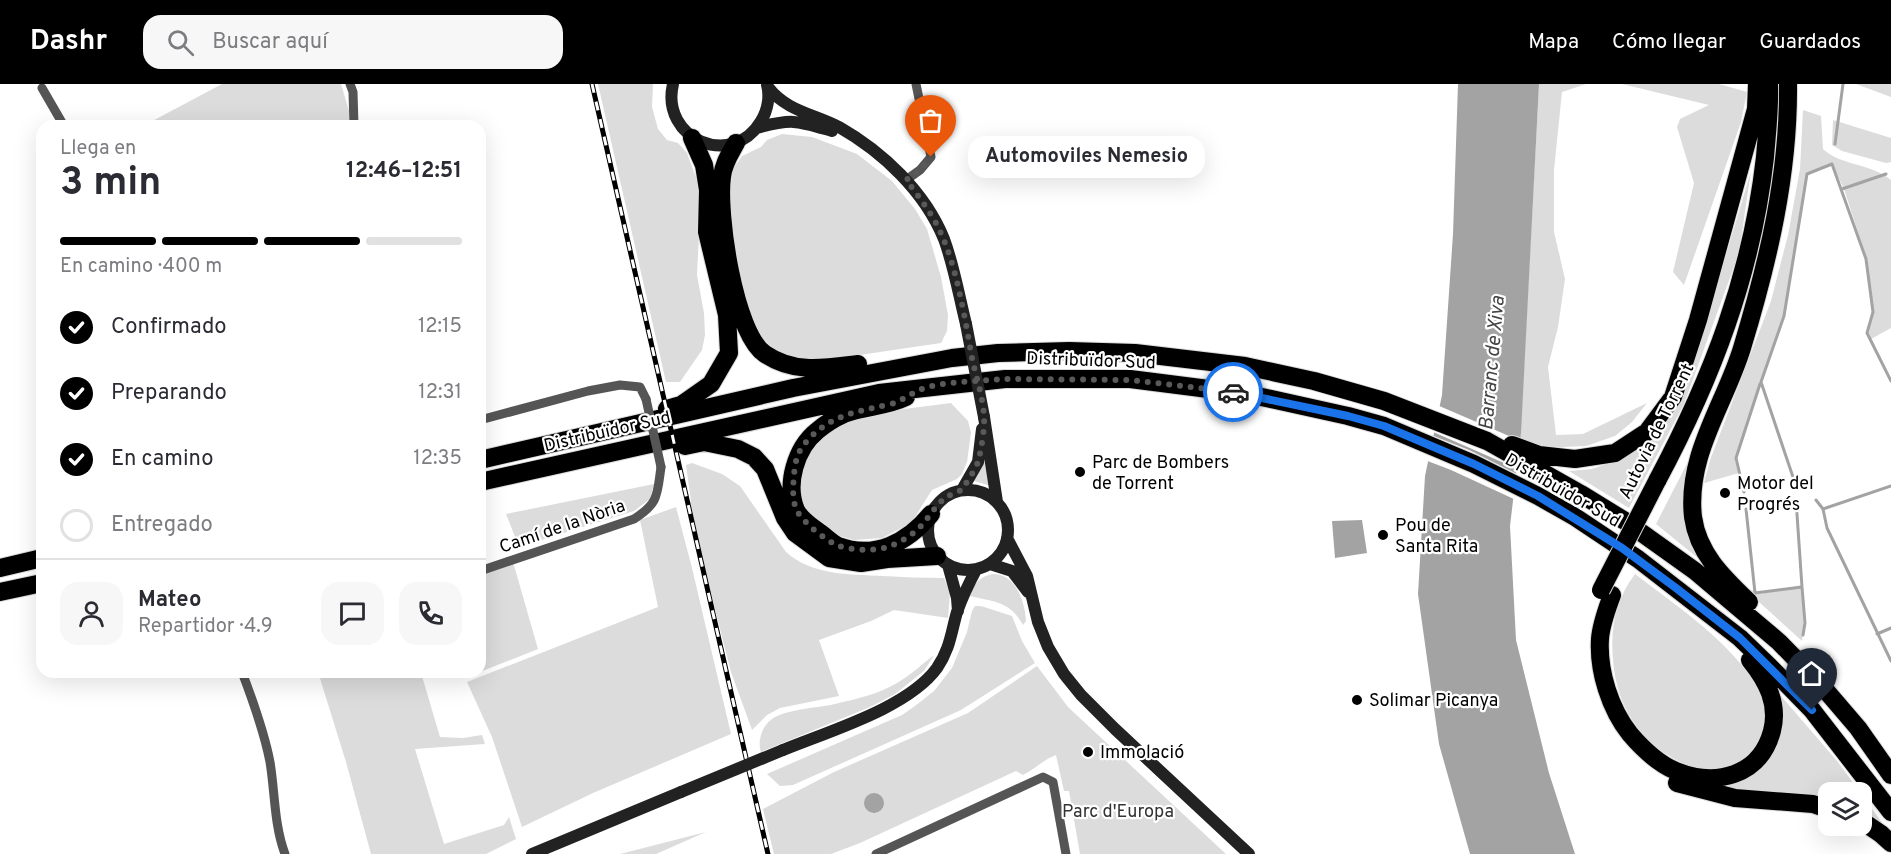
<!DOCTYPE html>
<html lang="es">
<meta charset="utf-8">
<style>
:root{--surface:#fff;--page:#f7f7f7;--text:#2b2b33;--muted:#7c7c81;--line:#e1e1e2;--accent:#000}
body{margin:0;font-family:Overpass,sans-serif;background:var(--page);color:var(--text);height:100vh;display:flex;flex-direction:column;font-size:22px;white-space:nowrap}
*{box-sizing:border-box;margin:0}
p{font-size:20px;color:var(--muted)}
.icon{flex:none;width:33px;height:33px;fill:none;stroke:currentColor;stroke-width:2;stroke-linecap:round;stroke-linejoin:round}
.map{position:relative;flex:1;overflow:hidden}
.details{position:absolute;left:36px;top:36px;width:450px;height:558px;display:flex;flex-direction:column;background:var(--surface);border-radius:18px;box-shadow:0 6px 24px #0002}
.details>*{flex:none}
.controls{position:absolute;left:1818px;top:698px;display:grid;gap:12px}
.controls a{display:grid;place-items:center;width:54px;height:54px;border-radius:12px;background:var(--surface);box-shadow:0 6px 24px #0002;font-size:30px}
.pin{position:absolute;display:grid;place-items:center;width:51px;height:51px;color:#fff;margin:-62px -26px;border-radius:50% 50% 50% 0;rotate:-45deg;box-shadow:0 0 6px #0007}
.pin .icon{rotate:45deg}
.courier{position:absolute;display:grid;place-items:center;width:60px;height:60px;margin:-30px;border:4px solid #1a73e8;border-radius:50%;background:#fff;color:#222;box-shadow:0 2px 8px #0007}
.bubble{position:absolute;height:42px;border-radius:18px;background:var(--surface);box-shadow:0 6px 24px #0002;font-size:20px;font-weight:700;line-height:42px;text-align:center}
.headline em{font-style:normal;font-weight:700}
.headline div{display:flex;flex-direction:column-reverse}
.headline{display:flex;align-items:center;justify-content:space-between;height:102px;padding:0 24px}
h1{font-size:39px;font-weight:700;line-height:45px}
.bar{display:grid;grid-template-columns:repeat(4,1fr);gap:9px 6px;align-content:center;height:72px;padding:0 24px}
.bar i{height:8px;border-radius:4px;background:var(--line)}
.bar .active{background:var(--accent)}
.bar p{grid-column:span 4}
.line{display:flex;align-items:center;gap:15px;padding:0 24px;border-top:2px solid var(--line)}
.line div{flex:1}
.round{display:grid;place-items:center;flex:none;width:63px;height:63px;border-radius:18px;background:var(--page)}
ol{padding:0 24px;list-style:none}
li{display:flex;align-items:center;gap:18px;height:66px}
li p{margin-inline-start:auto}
li .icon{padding:6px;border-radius:50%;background:var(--accent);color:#fff;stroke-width:4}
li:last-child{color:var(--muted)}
li i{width:33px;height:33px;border:3px solid var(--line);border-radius:50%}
header{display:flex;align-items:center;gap:36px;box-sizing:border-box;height:84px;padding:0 30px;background:var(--accent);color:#fff}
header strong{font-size:28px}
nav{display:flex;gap:33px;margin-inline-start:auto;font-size:21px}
.search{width:420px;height:54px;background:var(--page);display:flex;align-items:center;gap:15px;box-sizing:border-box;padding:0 21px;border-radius:18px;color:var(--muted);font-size:22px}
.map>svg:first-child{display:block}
.green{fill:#dcdcdc}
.water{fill:#a3a3a3}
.pier{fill:#fff}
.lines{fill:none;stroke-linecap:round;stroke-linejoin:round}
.stream{stroke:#a3a3a3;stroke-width:3}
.highway-casing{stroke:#dbdbdb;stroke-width:20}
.street{stroke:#555;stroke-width:9}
.secondary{stroke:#222;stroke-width:12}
.highway{stroke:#000;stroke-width:18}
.rail-casing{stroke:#000;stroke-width:5}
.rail{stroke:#fff;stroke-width:3;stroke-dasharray:9;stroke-linecap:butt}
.highway-bridge-casing{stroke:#dbdbdb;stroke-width:20;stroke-linecap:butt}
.street-bridge{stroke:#555;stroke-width:9}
.secondary-bridge{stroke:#222;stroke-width:12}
.highway-bridge{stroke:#000;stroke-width:18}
.done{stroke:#595959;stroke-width:6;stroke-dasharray:0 10.8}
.route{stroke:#1a73e8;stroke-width:8}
.poi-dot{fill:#000;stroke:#fff;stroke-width:2}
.labels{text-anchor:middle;stroke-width:4.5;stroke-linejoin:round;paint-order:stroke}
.street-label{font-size:18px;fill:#000;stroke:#fff}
.poi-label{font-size:18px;fill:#000;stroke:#fff;text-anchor:start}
.park-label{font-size:18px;fill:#333;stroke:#fff}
.water-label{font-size:20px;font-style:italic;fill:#444;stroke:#fff}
</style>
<header>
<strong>Dashr</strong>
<div class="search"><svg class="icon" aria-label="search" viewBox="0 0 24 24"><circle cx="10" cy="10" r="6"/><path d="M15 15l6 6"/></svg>Buscar aquí</div>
<nav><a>Mapa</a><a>Cómo llegar</a><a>Guardados</a></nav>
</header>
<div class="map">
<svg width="1891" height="770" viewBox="0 0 1891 770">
<rect width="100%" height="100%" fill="#fff"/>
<path class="green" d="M222,0H341L349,27V42H143Z
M598,0H653L652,23L658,45L667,56L678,59L687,69L698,99L699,151L697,191L704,229L705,251L702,266L680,298H666Z
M1539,0H1586L1562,8L1554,86V148L1565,195L1558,243L1548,283L1556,351L1583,350L1647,319L1632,338L1615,352L1586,362L1539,364L1520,357Z
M1622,0H1719L1747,8L1741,38L1684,201L1673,188L1694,99L1677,43L1680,35L1709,21Z
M1856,0H1891V13Z
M1803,26L1821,32L1823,65C1841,82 1871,79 1891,96V244L1871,255L1868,251L1874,229L1867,176L1844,105L1832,80L1807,90L1784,232L1735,376L1739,389L1704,399L1710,376L1771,217L1788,151L1800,85Z
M1833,36L1891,54V78L1886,79L1842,67L1832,61Z
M782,50L812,53L857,70L892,97L915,125L927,145L941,193L948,231L947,247L941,259L812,278L796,275L776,267L756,248L748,228L727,131L733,85L742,72L761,63L767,56Z
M1751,87L1739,169L1684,320L1629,424L1569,387L1592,385L1622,374L1652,356L1678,322L1693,282Z
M951,319L968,337L971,349L967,378L962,390L957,395L932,406L911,439L882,454L854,456L833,450L806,426L801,415L800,400L803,381L808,369L831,346L856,335L881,328Z
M984,351L991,402L974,397Z
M1694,366L1704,479L1656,440Z
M692,379L722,390L740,402L786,468C813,492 849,490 883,492C903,493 924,494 944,494L950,508L948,534L894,526L871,537L819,556L839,612L780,624L767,631L752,646L731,588L688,420L691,417L686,381Z
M654,400L650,415L634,427L519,463L506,430Z
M676,423L692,484L731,650L593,709L522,743L492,653L467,598L658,523L640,436Z
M513,478L538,565L480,588V489Z
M993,490C1016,490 1025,518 1026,537L1023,541C1010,517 994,518 970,512C972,500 981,492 993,490Z
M1635,490C1675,521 1720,550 1750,592C1754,598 1761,604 1763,611C1767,621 1766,631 1764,642C1758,674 1731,688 1700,685C1688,684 1657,666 1649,657C1627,634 1615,607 1613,575C1610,544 1616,515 1635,490Z
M1802,501L1804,541L1802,557L1748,508L1754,506L1760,510Z
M975,522H981L1012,532L1022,557L1035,579L961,626L793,701L780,702L767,690L902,631L915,622L934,607L952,584L967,548L972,527Z
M934,571L924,587L895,610L870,623L761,668C757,657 762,642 772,635C786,625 818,624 835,620C856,615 879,610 897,599C911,591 922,580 934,571Z
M1037,582L1068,623L1226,770H1080L1069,707H1064L1056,671C1043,676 1035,685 1023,691L1016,687L860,759L831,770H774L763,725L834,688L968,629Z
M318,588H453L454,590L422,592L440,653L463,654L482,651L485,660L415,665L444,760L504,741L509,733L516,755L486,770H371L346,678Z
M1781,612L1838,678L1860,708H1828V715C1791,703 1753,713 1716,704C1730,697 1747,691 1759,683C1780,668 1782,635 1781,612Z
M1862,711L1885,743L1862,728Z
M706,748L656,770H620Z"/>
<path class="water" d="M1458,0H1539L1521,349L1510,442L1516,556L1549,689L1575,770H1470L1439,660L1418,510L1425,392L1442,311L1453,150Z
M1362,436L1367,469L1335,474L1332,437Z
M864 719a10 10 0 1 1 20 0a10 10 0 1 1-20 0Z"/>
<path class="pier" d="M1437,321L1523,358L1520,386L1431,347Z
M1431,351L1469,366L1519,391L1516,416L1451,386L1425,376Z"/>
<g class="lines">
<path class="stream" d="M1835,60L1843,0
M1842,105L1886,90
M1795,399L1761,298L1784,232L1807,90L1832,80L1866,175L1873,228L1867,249L1891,297
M1744,408L1736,374L1760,300
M1796,416L1802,503
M1816,416L1823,425L1827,444L1891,577
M1746,425L1755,509L1802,503L1805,539L1803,551
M1823,425L1891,402
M1877,550L1891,544"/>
<defs>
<path id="highway" d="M736,59C730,70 723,80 722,93C717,129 734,249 765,270C794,290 825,284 858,280
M906,313C886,323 864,322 844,330C835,334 824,341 817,347C796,364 785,400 796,426C801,436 811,442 819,448C825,452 832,459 838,462C875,476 908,458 931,430
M667,325L681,321L711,300L729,269L727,231L707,148L708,106L704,81L692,54
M1512,361L1539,371L1575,375L1615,369L1647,348L1673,313L1698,236L1756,25L1757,0
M685,362L704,358L738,365L754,373L765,385L785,434L795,449L829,474L861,479L887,475L937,472
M480,376L793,304L952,274L998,269L1069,267L1135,269L1245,282L1314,297L1384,317L1487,357L1581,410L1625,437L1695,487L1779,558L1822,602L1858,644L1891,691
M1657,397C1712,294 1752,190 1765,73C1767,48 1770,25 1769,0
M480,398L879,309L1005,295H1130L1248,310L1348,332L1384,342L1474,380L1538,412L1575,433L1638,475L1740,554L1770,583L1812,626L1891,728
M0,484L42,474
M0,508L42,499
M1612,511C1607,525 1601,540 1600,555C1598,587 1610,625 1630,650C1642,664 1659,680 1676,687C1716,703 1760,692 1772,647C1779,620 1767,597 1750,576
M1749,518C1724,494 1698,470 1693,433C1686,371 1725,320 1742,264C1768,178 1789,91 1788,0
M1677,699L1735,714L1813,720L1828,725
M1862,737L1881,750L1891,759"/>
</defs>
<use href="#highway" class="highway-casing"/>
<path class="street" d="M350,0L353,8L354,42
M42,4L64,42
M906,96L920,86L931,73L916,0
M480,336L588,307L620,301L640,303L646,315
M480,487L634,435C659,419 657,411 661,383
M242,588C253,617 264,647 270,678C275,708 274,741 285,770
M876,770L1043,693L1053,698L1066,770"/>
<path class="secondary" d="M673,0C660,55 732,86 761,37C768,26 770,12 767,1
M768,3C786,27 814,30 839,43C883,68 925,108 944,155C954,182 959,212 966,240
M757,44C793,34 798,37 832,47
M984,333L997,418
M928 446a40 40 0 1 1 80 0a40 40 0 1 1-80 0Z
M962,406L978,378L982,345
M1007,454L1027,492L1038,538L1048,563L1064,590L1081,611L1115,645L1249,770
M990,480L1012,487L1028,508
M948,481L957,514L958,527
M783,666C829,647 908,624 937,584C950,565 951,549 957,528C962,514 969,499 976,486
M532,770L681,708"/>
<use href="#highway" class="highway"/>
<defs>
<path id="rail" d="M592,0L768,770"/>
</defs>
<use href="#rail" class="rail-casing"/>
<use href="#rail" class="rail"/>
<defs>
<path id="highway-bridge" d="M1601,506L1657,397"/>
</defs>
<use href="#highway-bridge" class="highway-bridge-casing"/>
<path class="street-bridge" d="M646,315L661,383"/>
<path class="secondary-bridge" d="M966,240L984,333
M681,708L783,666"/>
<use href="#highway-bridge" class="highway-bridge"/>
</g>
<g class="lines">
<path class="done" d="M931,73L920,86L906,96C920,114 934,132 943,154C958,190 965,235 972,274C976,293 983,313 984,332C985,343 981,368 978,378C974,388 967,397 962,406C936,415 936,426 919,444C910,453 896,461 884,464C871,467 851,466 839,462C827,458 803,438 797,427C792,417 793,403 794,391C795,379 797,368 806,358C831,330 857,328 891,320C904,316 915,306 928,303C953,297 980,297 1005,295L1130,296L1233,308"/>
<path class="route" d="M1233,308L1348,332L1384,342L1474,380L1538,412L1622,464L1676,504L1740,554L1812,626"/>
</g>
<g class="poi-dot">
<circle cx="1080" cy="388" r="6"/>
<circle cx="1725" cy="409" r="6"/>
<circle cx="1383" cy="451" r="6"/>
<circle cx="1357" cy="616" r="6"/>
<circle cx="1088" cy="668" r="6"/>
</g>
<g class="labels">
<g class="street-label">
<text transform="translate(1091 276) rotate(2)" y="6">Distribuïdor Sud</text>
<text transform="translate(607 347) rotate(-13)" y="6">Distribuïdor Sud</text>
<text transform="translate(1656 347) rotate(-64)" y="6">Autovia de Torrent</text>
<text transform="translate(1563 406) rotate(30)" y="6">Distribuïdor Sud</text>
<text transform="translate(562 442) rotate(-19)" y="6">Camí de la Nòria</text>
</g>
<g class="poi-label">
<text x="1092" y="384">Parc de Bombers<tspan x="1092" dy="21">de Torrent</tspan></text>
<text x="1737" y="405">Motor del<tspan x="1737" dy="21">Progrés</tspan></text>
<text x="1395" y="447">Pou de<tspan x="1395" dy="21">Santa Rita</tspan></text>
<text x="1369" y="622">Solimar Picanya</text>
<text x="1100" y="674">Immolació</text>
</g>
<g class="park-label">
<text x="1118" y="733">Parc d'Europa</text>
</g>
<g class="water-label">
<text transform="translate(1491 279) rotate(-85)" y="7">Barranc de Xiva</text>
</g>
</g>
</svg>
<div class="controls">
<a><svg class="icon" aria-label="layers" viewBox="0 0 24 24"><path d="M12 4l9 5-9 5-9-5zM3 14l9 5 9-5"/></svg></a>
</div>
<div class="pin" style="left:931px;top:73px;background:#ea580c"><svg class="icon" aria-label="bag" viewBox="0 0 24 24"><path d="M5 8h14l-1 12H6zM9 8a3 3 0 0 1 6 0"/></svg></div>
<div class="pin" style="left:1812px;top:626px;background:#1f2937"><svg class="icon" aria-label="home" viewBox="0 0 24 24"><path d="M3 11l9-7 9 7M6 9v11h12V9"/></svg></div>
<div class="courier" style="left:1233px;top:308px"><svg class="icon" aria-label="car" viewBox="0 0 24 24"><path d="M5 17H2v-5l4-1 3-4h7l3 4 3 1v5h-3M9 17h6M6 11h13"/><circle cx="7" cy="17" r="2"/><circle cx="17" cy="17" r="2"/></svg></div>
<div class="bubble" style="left:968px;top:52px;width:237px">Automoviles Nemesio</div>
<section class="details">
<div class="headline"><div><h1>3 min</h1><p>Llega en</p></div><em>12:46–12:51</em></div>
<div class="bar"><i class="active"></i><i class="active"></i><i class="active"></i><i></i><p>En camino · 400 m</p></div>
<ol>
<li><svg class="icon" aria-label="check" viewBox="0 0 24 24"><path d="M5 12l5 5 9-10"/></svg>Confirmado<p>12:15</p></li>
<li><svg class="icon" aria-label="check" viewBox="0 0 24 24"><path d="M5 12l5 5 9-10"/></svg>Preparando<p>12:31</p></li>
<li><svg class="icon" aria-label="check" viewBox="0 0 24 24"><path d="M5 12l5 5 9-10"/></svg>En camino<p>12:35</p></li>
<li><i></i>Entregado</li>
</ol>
<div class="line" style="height:108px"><a class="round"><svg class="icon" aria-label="person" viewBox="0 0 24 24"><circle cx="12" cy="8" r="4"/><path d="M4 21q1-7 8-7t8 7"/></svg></a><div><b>Mateo</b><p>Repartidor · 4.9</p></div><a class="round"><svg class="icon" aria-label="chat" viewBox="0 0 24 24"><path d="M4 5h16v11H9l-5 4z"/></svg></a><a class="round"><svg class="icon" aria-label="phone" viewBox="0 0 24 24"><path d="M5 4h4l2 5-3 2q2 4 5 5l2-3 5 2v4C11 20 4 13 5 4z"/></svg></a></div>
</section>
</div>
